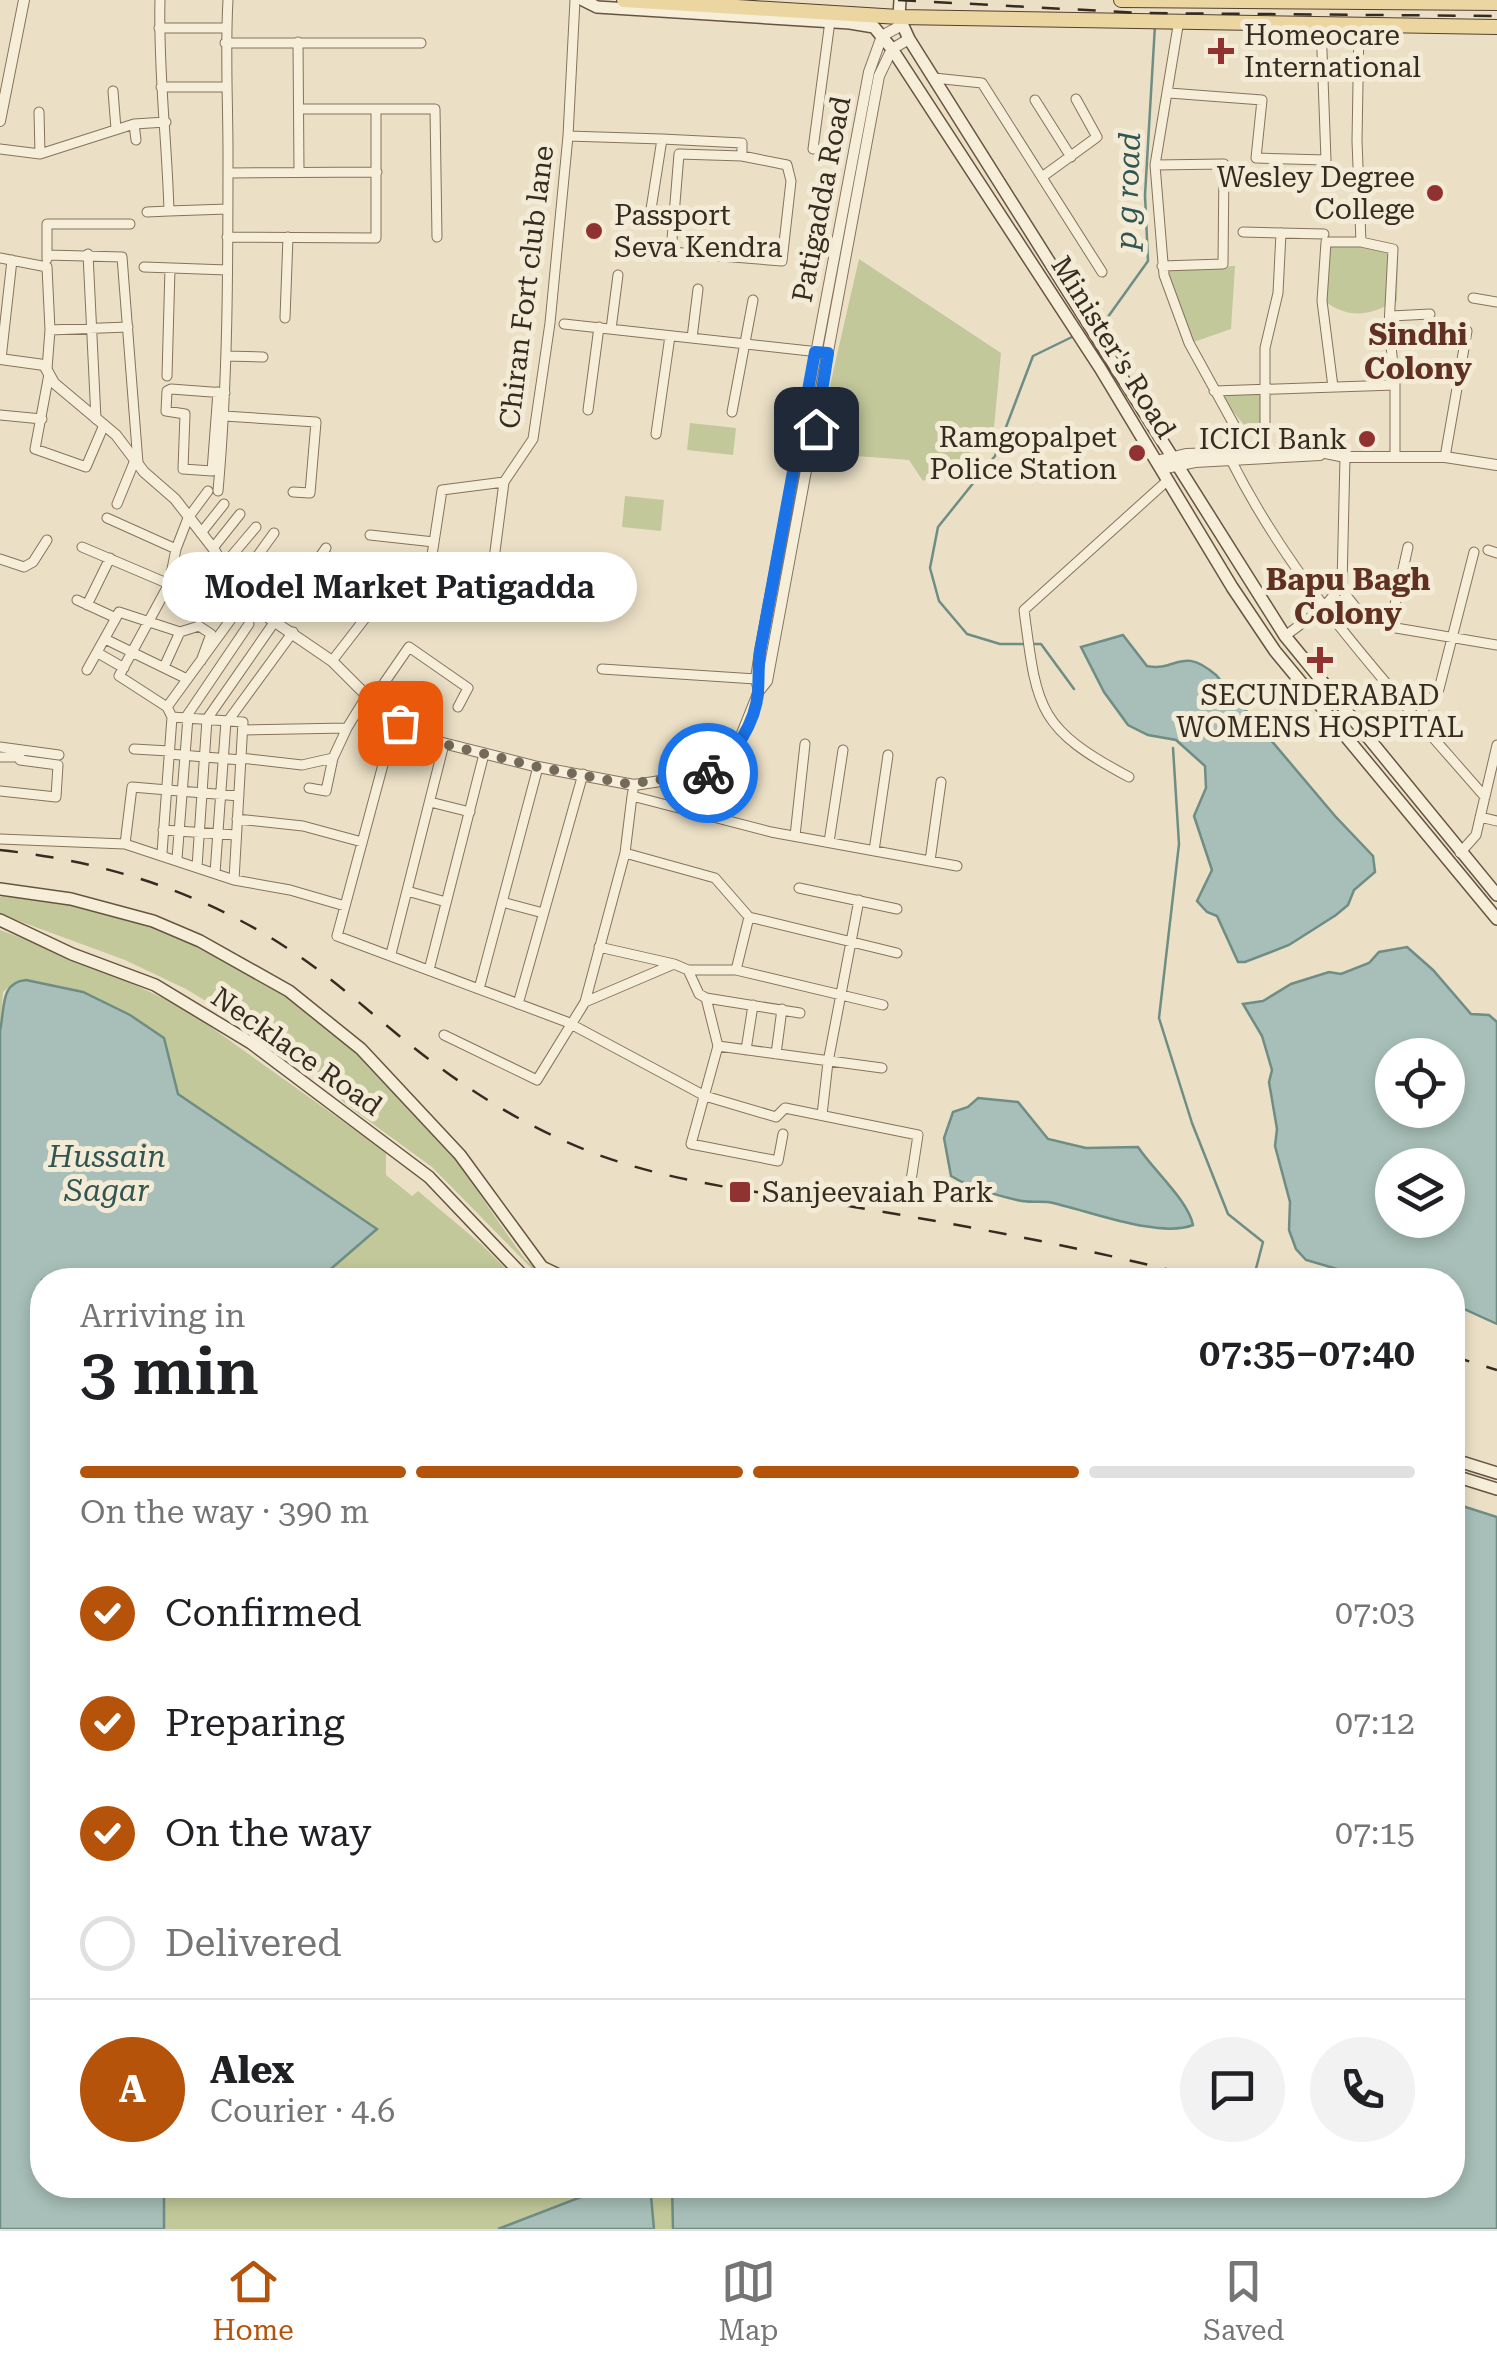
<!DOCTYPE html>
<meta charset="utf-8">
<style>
:root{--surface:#fff;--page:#f2f2f2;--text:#202124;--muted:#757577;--line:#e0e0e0;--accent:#b45309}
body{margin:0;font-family:"Roboto Serif",serif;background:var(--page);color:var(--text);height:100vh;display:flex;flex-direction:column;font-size:38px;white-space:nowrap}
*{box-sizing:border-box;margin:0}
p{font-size:32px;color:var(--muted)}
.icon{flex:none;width:55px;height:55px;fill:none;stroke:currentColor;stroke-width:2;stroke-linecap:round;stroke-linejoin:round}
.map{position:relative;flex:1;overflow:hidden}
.drawer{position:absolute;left:30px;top:1268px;width:1435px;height:930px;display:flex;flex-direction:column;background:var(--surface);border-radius:40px;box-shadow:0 5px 15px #0003}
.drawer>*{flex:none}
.fabs{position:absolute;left:1375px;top:1038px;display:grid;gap:20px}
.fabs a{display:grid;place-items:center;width:90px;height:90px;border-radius:50%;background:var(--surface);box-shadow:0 5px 15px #0003;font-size:50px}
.pin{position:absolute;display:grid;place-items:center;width:85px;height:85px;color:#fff;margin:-42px;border-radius:20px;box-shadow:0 5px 15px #0006}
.courier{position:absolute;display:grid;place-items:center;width:100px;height:100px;margin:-50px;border:8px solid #1a73e8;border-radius:50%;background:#fff;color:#222;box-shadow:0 2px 12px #0007}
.bubble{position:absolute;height:70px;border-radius:35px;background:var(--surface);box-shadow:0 5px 15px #0003;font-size:32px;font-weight:600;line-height:70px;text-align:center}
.head em{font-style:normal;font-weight:600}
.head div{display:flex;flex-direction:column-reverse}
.head{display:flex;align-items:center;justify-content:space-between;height:170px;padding:0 50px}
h1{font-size:65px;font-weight:600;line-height:75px}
.bar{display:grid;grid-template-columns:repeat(4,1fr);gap:15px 10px;align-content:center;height:120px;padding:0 50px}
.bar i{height:12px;border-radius:8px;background:var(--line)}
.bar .active{background:var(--accent)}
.bar p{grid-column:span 4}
.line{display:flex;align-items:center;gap:25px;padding:0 50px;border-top:2px solid var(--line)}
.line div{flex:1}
.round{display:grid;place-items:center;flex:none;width:105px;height:105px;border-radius:52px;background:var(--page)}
ol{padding:0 50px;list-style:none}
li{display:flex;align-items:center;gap:30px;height:110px}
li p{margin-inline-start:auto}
li .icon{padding:10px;border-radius:50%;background:var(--accent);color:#fff;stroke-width:4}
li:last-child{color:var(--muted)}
li i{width:55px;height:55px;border:5px solid var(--line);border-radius:50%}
.tabs{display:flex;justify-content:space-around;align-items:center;height:140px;border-top:2px solid var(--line);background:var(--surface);font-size:28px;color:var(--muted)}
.tabs a{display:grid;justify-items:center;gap:5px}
.tabs .active{color:var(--accent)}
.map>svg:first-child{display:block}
.green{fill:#c2c89a}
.water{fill:#a7bfb8;stroke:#6e8d85;stroke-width:2.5;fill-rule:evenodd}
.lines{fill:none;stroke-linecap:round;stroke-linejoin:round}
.stream{stroke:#6e8d85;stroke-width:2.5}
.minor-casing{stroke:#85735d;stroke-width:11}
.tertiary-casing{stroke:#85735d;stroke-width:12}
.secondary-casing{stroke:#675440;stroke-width:14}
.primary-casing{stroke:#534131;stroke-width:16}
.minor{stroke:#f6eed9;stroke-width:9}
.tertiary{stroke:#f6eed9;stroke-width:10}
.secondary{stroke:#f6eed9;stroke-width:11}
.primary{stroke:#ebd5a1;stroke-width:14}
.rail{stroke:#362b20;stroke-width:2.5;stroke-dasharray:18 18;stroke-linecap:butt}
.done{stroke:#756a5a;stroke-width:10;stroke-dasharray:0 18}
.route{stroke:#1a73e8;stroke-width:12}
.poi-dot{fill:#903231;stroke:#f3ebd5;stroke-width:4}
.labels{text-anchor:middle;stroke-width:10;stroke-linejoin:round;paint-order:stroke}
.poi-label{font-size:28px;fill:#362b20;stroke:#f3ebd5;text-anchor:start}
.street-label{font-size:28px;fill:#362b20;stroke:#f3ebd5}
.water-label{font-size:30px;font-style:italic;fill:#305553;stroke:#f3ebd5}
.neighbourhood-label{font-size:30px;font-weight:bold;fill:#603022;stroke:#f3ebd5}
</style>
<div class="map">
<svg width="1497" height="2229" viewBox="0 0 1497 2229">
<rect width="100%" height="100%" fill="#ebe0c6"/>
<path class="green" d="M1327,244L1362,245L1398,252L1397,301C1369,315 1351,320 1324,301Z
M859,259L1001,353L994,428L970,453L923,481L909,460L843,455L823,432L828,394Z
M1235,266L1231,329L1191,343L1165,269Z
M1262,388L1264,449L1216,391Z
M690,423L736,428L733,455L687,450Z
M625,496L664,500L661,531L622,527Z
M554,553L603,558L597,607L548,602Z
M3,896C54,902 104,907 152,924C262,962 368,1052 441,1141C471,1179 496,1220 525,1259L536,1268L534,1271L432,1167L347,1105L280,1046L186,989L125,960L0,914V897Z
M0,930L86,962L184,1008L386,1152V1175L412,1196L418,1191L481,1244L517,1280H318L376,1229L178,1094L164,1038L16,981L3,992L0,1031Z
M164,2185H612L497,2229H164Z
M650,2185H672L673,2229H654Z"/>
<path class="water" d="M1123,635L1147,666C1177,672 1181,645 1216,675L1335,816L1373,856L1375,872L1354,890L1348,905L1336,915L1289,945L1245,962H1238L1217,916L1207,912L1197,901L1212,870L1194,816L1206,788L1205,766L1176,740L1148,735L1128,725L1104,692L1081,647Z
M1407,947L1433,970L1471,1014L1489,1015L1497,1022V1324L1453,1304L1452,1280H1375L1306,1260L1296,1249L1289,1230L1290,1202L1275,1146L1277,1129L1269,1082L1272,1070L1262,1036L1243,1004L1263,1001L1291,984L1329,972L1341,974L1369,963L1379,952ZM1392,1055H1448V1110H1392ZM1392,1165H1448V1220H1392Z
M26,980L83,992L130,1015L164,1038L178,1094L377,1229L318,1280H42V2185H164V2229H0V1031C5,1008 0,982 26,980Z
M978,1098L1018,1102L1048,1139L1086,1148L1138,1147C1153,1170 1188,1200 1193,1225C1158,1239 1085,1209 1048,1202C1038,1201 1027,1203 1017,1200C995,1195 971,1188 951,1176L944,1138L953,1112L968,1107Z
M1453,1503L1497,1517V2229H673L672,2185H1452Z
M612,2185H650L654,2229H498Z"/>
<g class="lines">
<path class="stream" d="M1094,326L1105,321L1148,261L1145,195L1155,25
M1026,644H1000L967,634L939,601L930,568L938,527L995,456L1033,356L1074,336
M1034,644H1041L1074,689
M1173,748L1179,844L1159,1018L1192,1123L1228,1214L1263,1242L1253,1280"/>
<defs>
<path id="minor" d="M160,0C158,71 167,140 169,211L227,209
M1179,20L1155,165L1164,275L1189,343L1249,452
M1359,25L1357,141L1361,242
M159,28H226
M298,42L299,172
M225,43H421
M934,78L982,83L1102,272
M161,87H227
M113,91L116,129
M1169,93L1262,100L1256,158L1326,160L1321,24
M1035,100L1071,157
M299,109H435L437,237
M39,112L40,154
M134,124L136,140
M568,136L662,139L649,222
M662,139L742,143V156
M0,149L40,154L134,124L166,122
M813,149L830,21
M679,154L742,156L787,165L791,181L782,261L671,252Z
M1155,165L1224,164L1223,264L1162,266
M228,173L377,172
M1042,177L1097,137L1076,99
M147,212L169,211
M1243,232L1324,234
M227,237L376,238V109
M88,254L96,419
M47,255L122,257L138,463
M0,258L47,267L50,330L47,369
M47,259V224H130
M144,267L227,270
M1473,298L1497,302
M1391,316L1430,314
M285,318L288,237
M564,324L828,353
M611,329L618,275
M50,330L128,327
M692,338L698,289
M226,356L263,357
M1,359L12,260
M49,374L35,449L86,467L104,425
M167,376L170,268
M1333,387L1322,301L1326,242H1361L1393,249L1389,326L1395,385V457
M1214,391L1395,385
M218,392L212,471L183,469L185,414L166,411L167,391L171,389L225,393
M588,410L599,327
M732,412L753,300
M0,415L42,419
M224,416L316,422L310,493L293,492
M656,434L670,336
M1265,452V348L1278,293L1281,233
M1445,457L1467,331
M1231,460C1294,586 1393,691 1485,797
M208,491L188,518L176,549L169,584L119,676L167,707L172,717L243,722L234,880
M218,491C228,379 228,266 228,153C228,102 225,51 228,0
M117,504L135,460
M107,518L176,549
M201,533L224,504
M370,535L434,542
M82,547L169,584L239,608
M213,548L240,514
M1488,550L1497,553
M0,559L24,567L33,562L47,540
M431,562L442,490L504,482
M223,566L256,527
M235,587L274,533
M1341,589L1360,613L1390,627L1497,645
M77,600L116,618L119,612L180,632L199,626L211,634L201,661
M87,605L110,558
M522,616L490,590L504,482L533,439L550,323L568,136L575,0
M1390,627L1408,547
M1285,636L1324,607L1342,585L1345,457
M105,639L187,679
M98,653L124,668
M332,661L380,599
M164,667L180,632
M602,669L756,679
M87,670L116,618
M371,702L409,647L468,688L458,707
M167,707L242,604
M186,717L249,624
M1417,718L1439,689L1474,552
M395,720L337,936L567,1022L705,1096L776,1117L785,1108L918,1135L908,1200
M228,721L293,632
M243,730L347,728
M0,747L59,755
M134,749L169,751
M169,754L241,760
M0,757H20
M241,758L302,765L333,758L347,728L366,697
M1129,777C1037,728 1037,709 1024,610L1168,480
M309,788L326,791L333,758
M0,791L56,797L58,765L20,760
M633,791L632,796L771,832L957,866
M430,802L470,812
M1480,817L1497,821
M237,819L303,826L362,842
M163,830L236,835
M795,836L805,744
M0,839L125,844L234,880L290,890L345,906
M829,842L843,750
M125,844L132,787L239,796
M874,851L888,755
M162,853L172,717
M625,853L715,878L749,917L897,953
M1460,853L1476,835L1497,745
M177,859L188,717
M930,861L941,782
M197,867L207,719L326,548
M215,873L226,721
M799,888L897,909
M407,891L446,902
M502,902L543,913
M599,947L674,964
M391,954L444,744
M429,970L484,754
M688,970L699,994L706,998L718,1046L691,1144L778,1161L783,1134
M736,970L883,1005
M479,989L538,767
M706,998L800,1013
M585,1002L674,964L688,970H736L749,917
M518,1004L583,774
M444,1035L537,1080L585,1002L625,853L632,796
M718,1046L882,1068
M746,1050L753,1005
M776,1054L782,1009
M822,1115L828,1062L859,900"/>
<path id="tertiary" d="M0,121L24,0
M0,359L44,365L54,383L116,435L144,472L175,499L213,548L244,601L332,661L384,713L435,741L538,767L634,785L707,774L735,751L759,691L767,681L879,76L892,49L909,39
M1156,461L1186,454L1311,450L1345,457H1445L1497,465
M1161,469L1195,462L1320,455
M759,691L756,679L760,651L869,72L882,36L902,25"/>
<path id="secondary" d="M583,0L597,7L850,23L874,27L892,49L1100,368L1232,587L1275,651L1497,919
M900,0L899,17L909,39L1285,636L1497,895
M0,889L71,899L153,921L200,941L289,991L361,1049L460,1155L542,1267L569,1280
M0,920L72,954L155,985L251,1043L429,1177L527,1280
M1452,1459L1497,1473
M1452,1475L1497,1489"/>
<path id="primary" d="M624,0L899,17L1497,27
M1121,0L1497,3"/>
</defs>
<use href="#minor" class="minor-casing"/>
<use href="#tertiary" class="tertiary-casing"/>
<use href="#secondary" class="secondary-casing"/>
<use href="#primary" class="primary-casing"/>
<use href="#minor" class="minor"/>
<use href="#tertiary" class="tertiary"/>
<use href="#secondary" class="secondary"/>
<use href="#primary" class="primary"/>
<path class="rail" d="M898,0L1141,13L1497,16
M0,850C103,861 203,892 290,950C342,984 387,1029 438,1066C486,1102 540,1133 596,1154C677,1184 768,1193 854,1207C974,1227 1091,1249 1209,1280
M1452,1356L1497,1370"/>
</g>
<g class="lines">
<path class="done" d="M400,723L444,744L538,767L629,784L708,773"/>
<path class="route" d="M708,773C734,760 756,720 758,692C759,678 758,665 760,651L815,352L828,353L816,429"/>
</g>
<g class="poi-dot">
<path d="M1216 36h10v10h10v10h-10v10h-10v-10h-10v-10h10z"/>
<circle cx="1435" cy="193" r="10"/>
<circle cx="594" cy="231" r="10"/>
<circle cx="1367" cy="439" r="10"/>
<circle cx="1137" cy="453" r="10"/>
<path d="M1315 645h10v10h10v10h-10v10h-10v-10h-10v-10h10z"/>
<rect x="728" y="1180" width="24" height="24" rx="5"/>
</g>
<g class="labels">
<g class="poi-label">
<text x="1244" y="45">Homeocare<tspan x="1244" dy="32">International</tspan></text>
<text x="1415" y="187" text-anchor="end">Wesley Degree<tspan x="1415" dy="32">College</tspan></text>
<text x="614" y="225">Passport<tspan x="614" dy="32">Seva Kendra</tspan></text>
<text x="1117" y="447" text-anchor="end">Ramgopalpet<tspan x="1117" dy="32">Police Station</tspan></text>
<text x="1347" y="449" text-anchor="end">ICICI Bank</text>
<text x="1320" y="705" text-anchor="middle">SECUNDERABAD<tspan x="1320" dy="32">WOMENS HOSPITAL</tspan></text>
<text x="762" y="1202">Sanjeevaiah Park</text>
</g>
<g class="street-label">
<text transform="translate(821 199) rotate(-79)" y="10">Patigadda Road</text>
<text transform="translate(526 287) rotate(-83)" y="10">Chiran Fort club lane</text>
<text transform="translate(1114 347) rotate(58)" y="10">Minister's Road</text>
<text transform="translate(297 1051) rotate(35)" y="10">Necklace Road</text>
</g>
<g class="water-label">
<text transform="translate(1128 191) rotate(-88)" y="10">p g road</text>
<text x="107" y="1167">Hussain<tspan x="107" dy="34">Sagar</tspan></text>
</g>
<g class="neighbourhood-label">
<text x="1418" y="345">Sindhi<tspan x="1418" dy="34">Colony</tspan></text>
<text x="1348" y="590">Bapu Bagh<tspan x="1348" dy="34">Colony</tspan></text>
</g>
</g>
</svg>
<div class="fabs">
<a><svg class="icon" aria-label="locate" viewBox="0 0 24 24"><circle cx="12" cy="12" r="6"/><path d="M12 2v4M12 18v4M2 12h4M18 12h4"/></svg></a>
<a><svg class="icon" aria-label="layers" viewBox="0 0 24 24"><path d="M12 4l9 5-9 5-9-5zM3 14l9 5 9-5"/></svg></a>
</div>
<div class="pin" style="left:400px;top:723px;background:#ea580c"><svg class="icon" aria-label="bag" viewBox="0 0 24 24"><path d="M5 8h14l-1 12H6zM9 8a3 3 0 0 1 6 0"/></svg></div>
<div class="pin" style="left:816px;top:429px;background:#1f2937"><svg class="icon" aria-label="home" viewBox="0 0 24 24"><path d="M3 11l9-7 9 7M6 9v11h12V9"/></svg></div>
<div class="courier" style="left:708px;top:773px"><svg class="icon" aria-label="bike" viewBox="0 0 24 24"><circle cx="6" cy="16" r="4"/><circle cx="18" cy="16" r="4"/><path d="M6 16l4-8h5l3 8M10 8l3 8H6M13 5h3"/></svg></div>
<div class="bubble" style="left:162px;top:552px;width:475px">Model Market Patigadda</div>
<section class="drawer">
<div class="head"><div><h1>3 min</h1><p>Arriving in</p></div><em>07:35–07:40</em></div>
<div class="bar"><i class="active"></i><i class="active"></i><i class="active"></i><i></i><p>On the way · 390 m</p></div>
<ol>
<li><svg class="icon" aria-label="check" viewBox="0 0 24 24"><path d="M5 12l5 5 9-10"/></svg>Confirmed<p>07:03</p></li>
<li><svg class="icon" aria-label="check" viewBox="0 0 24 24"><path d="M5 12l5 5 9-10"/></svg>Preparing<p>07:12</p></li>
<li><svg class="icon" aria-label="check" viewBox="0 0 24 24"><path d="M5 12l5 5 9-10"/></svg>On the way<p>07:15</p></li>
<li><i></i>Delivered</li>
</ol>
<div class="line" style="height:180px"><b class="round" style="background:var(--accent);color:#fff">A</b><div><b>Alex</b><p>Courier · 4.6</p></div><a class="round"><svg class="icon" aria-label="chat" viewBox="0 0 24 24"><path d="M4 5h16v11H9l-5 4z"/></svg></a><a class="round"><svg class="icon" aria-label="phone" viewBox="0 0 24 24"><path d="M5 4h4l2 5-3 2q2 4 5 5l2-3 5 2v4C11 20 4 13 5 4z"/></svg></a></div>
</section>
</div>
<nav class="tabs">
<a class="active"><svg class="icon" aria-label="home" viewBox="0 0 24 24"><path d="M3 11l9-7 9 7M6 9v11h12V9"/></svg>Home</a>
<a><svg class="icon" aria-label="map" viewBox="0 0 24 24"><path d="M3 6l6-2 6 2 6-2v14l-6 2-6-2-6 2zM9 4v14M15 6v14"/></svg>Map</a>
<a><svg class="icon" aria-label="saved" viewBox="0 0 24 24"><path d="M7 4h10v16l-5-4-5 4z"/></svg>Saved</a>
</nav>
